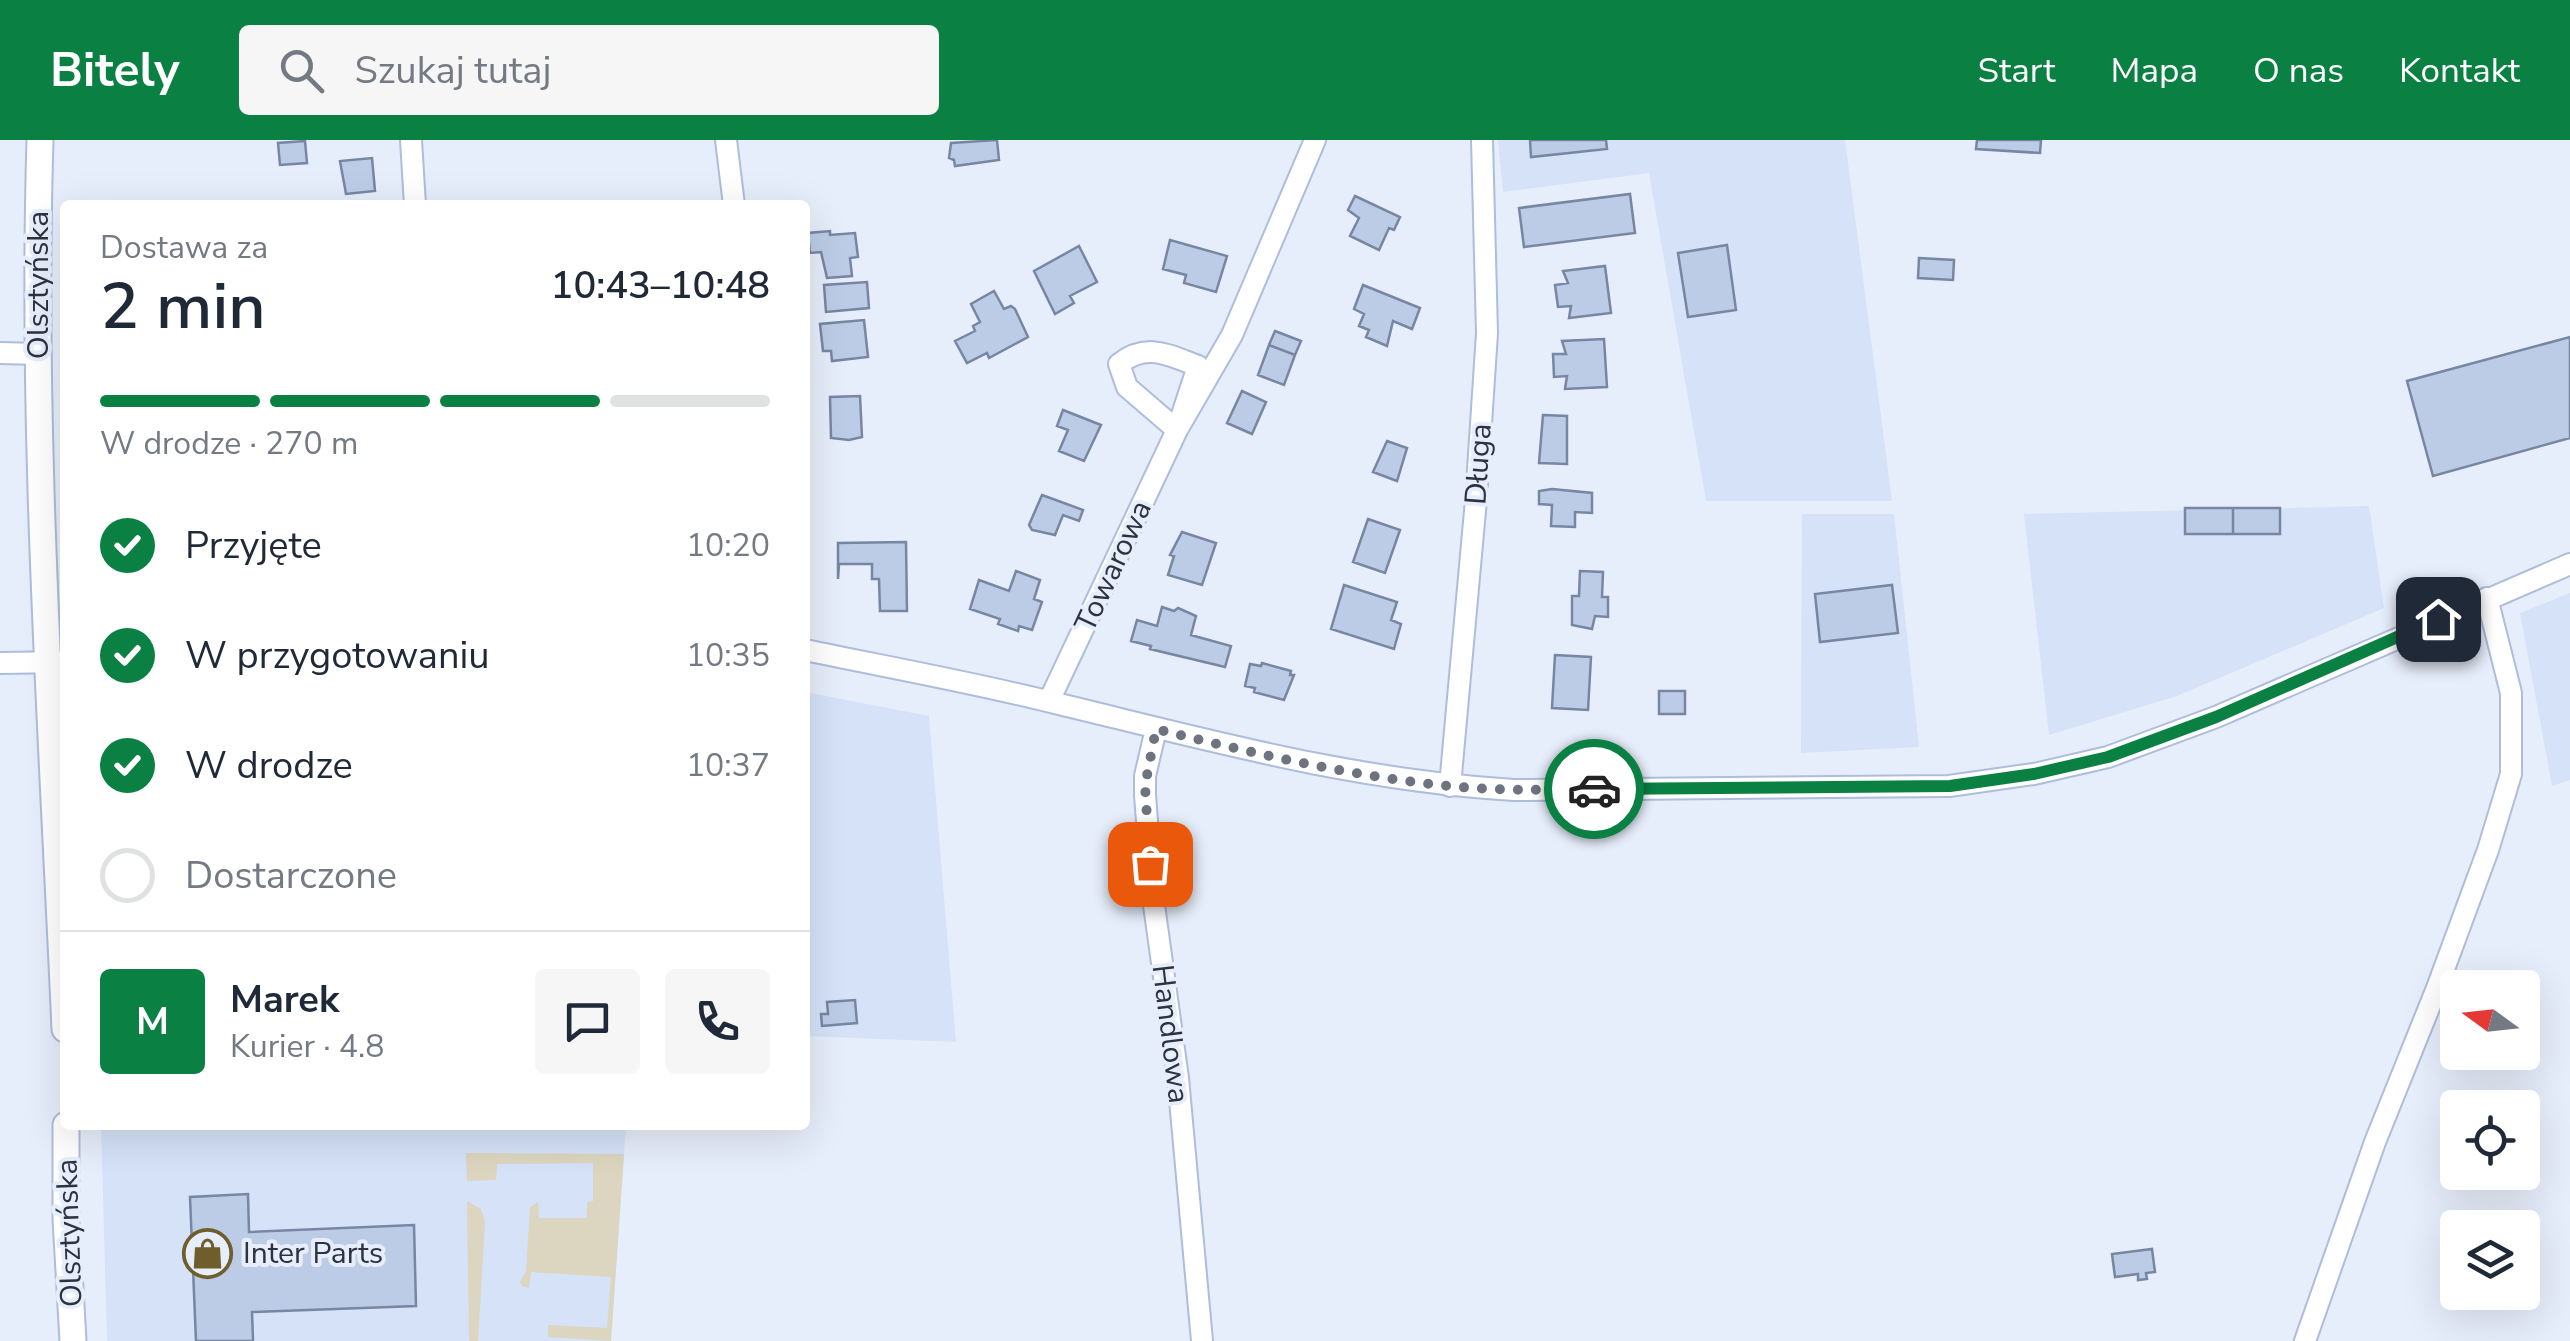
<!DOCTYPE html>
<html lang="pl">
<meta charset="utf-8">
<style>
:root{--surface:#fff;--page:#f6f6f7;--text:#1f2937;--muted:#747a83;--line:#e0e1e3;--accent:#0b8043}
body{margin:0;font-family:"Nunito Sans",sans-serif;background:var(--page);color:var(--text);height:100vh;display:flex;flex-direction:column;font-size:38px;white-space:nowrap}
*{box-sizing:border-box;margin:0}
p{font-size:32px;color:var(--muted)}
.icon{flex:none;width:55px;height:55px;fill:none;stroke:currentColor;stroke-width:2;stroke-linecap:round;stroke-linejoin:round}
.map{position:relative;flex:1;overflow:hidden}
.details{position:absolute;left:60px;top:60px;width:750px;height:930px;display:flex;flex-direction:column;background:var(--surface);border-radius:10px;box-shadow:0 10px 40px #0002}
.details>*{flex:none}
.needle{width:65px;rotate:285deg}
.tools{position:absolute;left:2440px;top:830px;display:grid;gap:20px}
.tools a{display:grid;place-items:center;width:100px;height:100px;border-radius:10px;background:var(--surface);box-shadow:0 10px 40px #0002;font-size:50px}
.pin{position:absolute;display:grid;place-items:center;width:85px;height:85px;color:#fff;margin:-42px;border-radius:20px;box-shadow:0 5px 15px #0006}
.courier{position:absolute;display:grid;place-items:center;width:100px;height:100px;margin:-50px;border:8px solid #0b8043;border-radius:50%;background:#fff;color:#222;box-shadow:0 2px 12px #0007}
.headline em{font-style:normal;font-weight:600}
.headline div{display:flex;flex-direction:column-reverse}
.headline{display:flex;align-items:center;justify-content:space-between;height:170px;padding:0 40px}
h1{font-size:65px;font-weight:600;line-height:75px}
.bar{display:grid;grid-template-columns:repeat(4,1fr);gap:15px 10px;align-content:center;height:120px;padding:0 40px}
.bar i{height:12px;border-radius:8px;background:var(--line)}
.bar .current{background:var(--accent)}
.bar p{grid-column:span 4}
.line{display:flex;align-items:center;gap:25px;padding:0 40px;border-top:2px solid var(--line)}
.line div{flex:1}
.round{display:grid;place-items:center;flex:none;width:105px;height:105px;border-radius:10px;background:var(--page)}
ol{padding:0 40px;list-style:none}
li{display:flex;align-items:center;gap:30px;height:110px}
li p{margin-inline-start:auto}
li .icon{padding:10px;border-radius:50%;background:var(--accent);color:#fff;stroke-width:4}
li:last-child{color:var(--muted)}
li i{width:55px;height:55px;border:5px solid var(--line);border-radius:50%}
header{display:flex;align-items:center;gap:60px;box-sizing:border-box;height:140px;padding:0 50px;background:var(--accent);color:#fff}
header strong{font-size:48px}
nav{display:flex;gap:55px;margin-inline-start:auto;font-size:35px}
.search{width:700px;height:90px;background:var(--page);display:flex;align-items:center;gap:25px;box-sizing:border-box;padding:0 35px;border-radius:10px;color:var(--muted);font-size:38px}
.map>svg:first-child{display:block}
.built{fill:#d5e2f8}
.green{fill:#dcd5bf}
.building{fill:#bdcce6;stroke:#7786a2;stroke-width:2.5}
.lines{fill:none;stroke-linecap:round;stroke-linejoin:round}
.minor-casing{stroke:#adbddb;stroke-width:24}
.tertiary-casing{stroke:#adbddb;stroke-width:29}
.minor{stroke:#fff;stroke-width:20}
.tertiary{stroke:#fff;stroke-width:25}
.done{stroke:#6d7480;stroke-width:10;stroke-dasharray:0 18}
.route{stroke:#0b8043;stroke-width:12}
.labels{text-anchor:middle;stroke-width:8;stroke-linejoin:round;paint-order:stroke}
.street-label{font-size:30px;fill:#2c323e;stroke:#e7eefb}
.poi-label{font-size:30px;fill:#2c323e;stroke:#e7eefb;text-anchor:start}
</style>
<header>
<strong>Bitely</strong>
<div class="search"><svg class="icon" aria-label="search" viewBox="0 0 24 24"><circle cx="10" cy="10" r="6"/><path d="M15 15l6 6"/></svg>Szukaj tutaj</div>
<nav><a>Start</a><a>Mapa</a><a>O nas</a><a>Kontakt</a></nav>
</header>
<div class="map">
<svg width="2570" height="1201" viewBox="0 0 2570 1201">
<rect width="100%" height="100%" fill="#e7eefb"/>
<path class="built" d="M1498,0H1845L1892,361H1706L1649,33L1503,52Z
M2369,366L2384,468L2177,556L2049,595L2024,374Z
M1802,374H1894L1919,607L1801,613Z
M2570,453V640L2552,646L2520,473Z
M805,552L929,576L956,902L805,896Z
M101,985H626L611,1201H107Z"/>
<path class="green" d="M466,1013L624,1014L611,1201L548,1197V1185L607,1188L611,1137L531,1132L529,1148L522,1146L520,1141L526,1132L530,1067L538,1062L539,1078H587V1062L593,1061V1023L497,1024L496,1040L467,1041Z
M467,1061L481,1069L485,1082L478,1201H469Z"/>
<path class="building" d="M997,0L999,20L955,26L954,20L949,18L951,3Z
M1530,0H1606L1607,9L1531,17Z
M1977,0H2041L2040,13L1976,9Z
M305,1L307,23L280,25L278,3Z
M372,18L375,51L346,54L340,21Z
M1630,54L1635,93L1524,107L1519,68Z
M1355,56L1400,77L1394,90L1389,88L1379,110L1350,96L1359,78L1348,70Z
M830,91V95L855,93L858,117L850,118L852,136L827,138L821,112L810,113L808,93Z
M1170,100L1227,116L1216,152L1184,143L1186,135L1163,129Z
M1727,105L1736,170L1688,177L1678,113Z
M1079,106L1097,142L1070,156L1074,163L1055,174L1034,131Z
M1919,118L1954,120L1953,140L1918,138Z
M1605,126L1611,173L1569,178L1571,166L1558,167L1555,145L1568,143L1563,131Z
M867,142L869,168L826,172L824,145Z
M1363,145L1420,168L1412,189L1393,181L1387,206L1366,197L1369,190L1359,186L1364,174L1354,169Z
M994,151L1004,169L1011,166L1015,169L1028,197L989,218L987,213L967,223L955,201L975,191L973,186L980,182L971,164Z
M864,180L868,217L832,221L831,211H823L820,184Z
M1275,191L1301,201L1295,215L1269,205Z
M2570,197V298L2433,336L2407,241Z
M1604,199L1607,247L1565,249L1567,236L1554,237L1553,214H1566L1562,201Z
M1269,205L1295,215L1284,245L1258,235Z
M1242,251L1266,262L1252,294L1227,283Z
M860,256L862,297L849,300L831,298L830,257Z
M1063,270L1101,285L1084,321L1059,311L1068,290L1057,286Z
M1543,275L1567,276V324L1539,323Z
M1387,301L1407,308L1397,341L1373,332Z
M1552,349L1592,353V373L1575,372V387L1551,386L1552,365L1539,364V351Z
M1042,355L1083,370L1079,381L1063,375L1055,395L1032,390L1029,385Z
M2185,368H2233V394H2185Z
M2233,368H2280V394H2233Z
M1368,379L1400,390L1385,433L1353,422Z
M1182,392L1216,403L1202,445L1168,435L1174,416L1170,415Z
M906,402L907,471H880L879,439H872V424H839L838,439V403Z
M1016,431L1040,440L1034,459L1042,462L1032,490L1019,486L1018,491L998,484L1000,479L970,469L979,440L1009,451Z
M1580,431L1603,432L1602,457H1608V477L1595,476L1592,489L1572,485V456H1579Z
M1344,445L1397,462L1391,480L1401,484L1394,509L1331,489Z
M1892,445L1898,493L1820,502L1815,454Z
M1162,467L1174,471L1178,468L1196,476L1191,495L1231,506L1225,527L1150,509L1151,506L1131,501L1137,480L1157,486Z
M1555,515L1591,517L1588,570L1552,568Z
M1262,523L1291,531L1290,535H1294L1284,560L1254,552L1255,548L1245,546L1250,524L1261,526Z
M1659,551H1685V574H1659Z
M855,860L857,883L822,886L821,874H828L827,862Z
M248,1054L249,1092L414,1085L416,1166L252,1172L253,1201H196L190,1057Z
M2152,1109L2155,1132L2146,1133L2147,1139L2138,1140V1134L2115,1137L2112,1114Z"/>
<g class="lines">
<defs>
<path id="minor" d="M411,0L415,65
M726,0L734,65
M0,213L38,214
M805,510C887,527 970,542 1051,562C1209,600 1350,640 1514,650L1949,646L2034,634L2108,617L2216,577L2570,424
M0,523L65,522
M1049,561L1177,290L1198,226C1168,215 1147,202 1119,224L1127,247L1177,290L1232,195L1315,0
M1156,589L1145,636V655L1153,758L1178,938L1202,1201
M1450,646L1476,360L1487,193L1482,0
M2305,1201L2375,1002L2437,848L2488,710L2511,634V553L2487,458"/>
<path id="tertiary" d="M40,0C31,296 52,593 65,889
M66,985V1079L73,1201"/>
</defs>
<use href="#minor" class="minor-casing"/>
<use href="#tertiary" class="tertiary-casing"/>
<use href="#minor" class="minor"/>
<use href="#tertiary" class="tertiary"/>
</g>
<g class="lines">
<path class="done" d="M1150,724L1145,646L1156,589C1252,613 1350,636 1449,646C1497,651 1545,650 1594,649"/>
<path class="route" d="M1594,649L1950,646L2034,634L2108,617L2216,577L2438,479"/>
</g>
<defs>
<symbol id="shop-ring" viewBox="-11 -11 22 22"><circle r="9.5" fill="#e7eefb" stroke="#6f5e2c" stroke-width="1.5"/><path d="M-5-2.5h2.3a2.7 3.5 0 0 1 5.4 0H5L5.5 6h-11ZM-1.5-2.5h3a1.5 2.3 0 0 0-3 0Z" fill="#6f5e2c"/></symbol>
</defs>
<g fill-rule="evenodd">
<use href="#shop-ring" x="180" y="1086" width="55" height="55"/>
</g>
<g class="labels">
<g class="street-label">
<text transform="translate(38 145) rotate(-90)" y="10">Olsztyńska</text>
<text transform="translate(1478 324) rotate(-86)" y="10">Długa</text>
<text transform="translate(1113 426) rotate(-65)" y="10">Towarowa</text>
<text transform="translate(1171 894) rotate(83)" y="10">Handlowa</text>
<text transform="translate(69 1093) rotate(-92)" y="10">Olsztyńska</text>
</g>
<g class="poi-label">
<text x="243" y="1123">Inter Parts</text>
</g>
</g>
</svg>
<div class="tools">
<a><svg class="needle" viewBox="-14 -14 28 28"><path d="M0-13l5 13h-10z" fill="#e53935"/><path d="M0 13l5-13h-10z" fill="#747a83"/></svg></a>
<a><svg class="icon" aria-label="locate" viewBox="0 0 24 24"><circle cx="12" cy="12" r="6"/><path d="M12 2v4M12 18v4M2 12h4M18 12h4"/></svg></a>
<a><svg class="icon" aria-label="layers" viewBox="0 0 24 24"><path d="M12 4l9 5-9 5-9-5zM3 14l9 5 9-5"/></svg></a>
</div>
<div class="pin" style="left:1150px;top:724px;background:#ea580c"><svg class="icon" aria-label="bag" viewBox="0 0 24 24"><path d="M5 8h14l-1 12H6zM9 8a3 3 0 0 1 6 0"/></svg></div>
<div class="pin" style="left:2438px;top:479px;background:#1f2937"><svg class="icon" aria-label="home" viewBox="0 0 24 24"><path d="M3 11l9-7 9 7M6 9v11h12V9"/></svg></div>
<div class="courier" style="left:1594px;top:649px"><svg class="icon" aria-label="car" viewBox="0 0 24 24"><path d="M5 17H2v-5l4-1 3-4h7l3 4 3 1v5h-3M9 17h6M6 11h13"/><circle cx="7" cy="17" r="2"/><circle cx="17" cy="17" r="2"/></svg></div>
<section class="details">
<div class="headline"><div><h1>2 min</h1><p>Dostawa za</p></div><em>10:43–10:48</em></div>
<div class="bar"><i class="current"></i><i class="current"></i><i class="current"></i><i></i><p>W drodze · 270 m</p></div>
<ol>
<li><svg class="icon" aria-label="check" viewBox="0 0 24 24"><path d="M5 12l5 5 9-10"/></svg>Przyjęte<p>10:20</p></li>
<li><svg class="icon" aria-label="check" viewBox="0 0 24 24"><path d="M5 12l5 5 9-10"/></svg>W przygotowaniu<p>10:35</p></li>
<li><svg class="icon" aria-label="check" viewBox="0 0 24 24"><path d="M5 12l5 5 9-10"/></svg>W drodze<p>10:37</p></li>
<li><i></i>Dostarczone</li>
</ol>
<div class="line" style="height:180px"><b class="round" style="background:var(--accent);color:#fff">M</b><div><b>Marek</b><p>Kurier · 4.8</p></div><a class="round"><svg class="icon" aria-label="chat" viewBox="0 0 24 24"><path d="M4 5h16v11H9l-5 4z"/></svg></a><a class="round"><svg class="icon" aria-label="phone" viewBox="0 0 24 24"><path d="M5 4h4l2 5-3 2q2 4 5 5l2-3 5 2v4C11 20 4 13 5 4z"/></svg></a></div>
</section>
</div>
